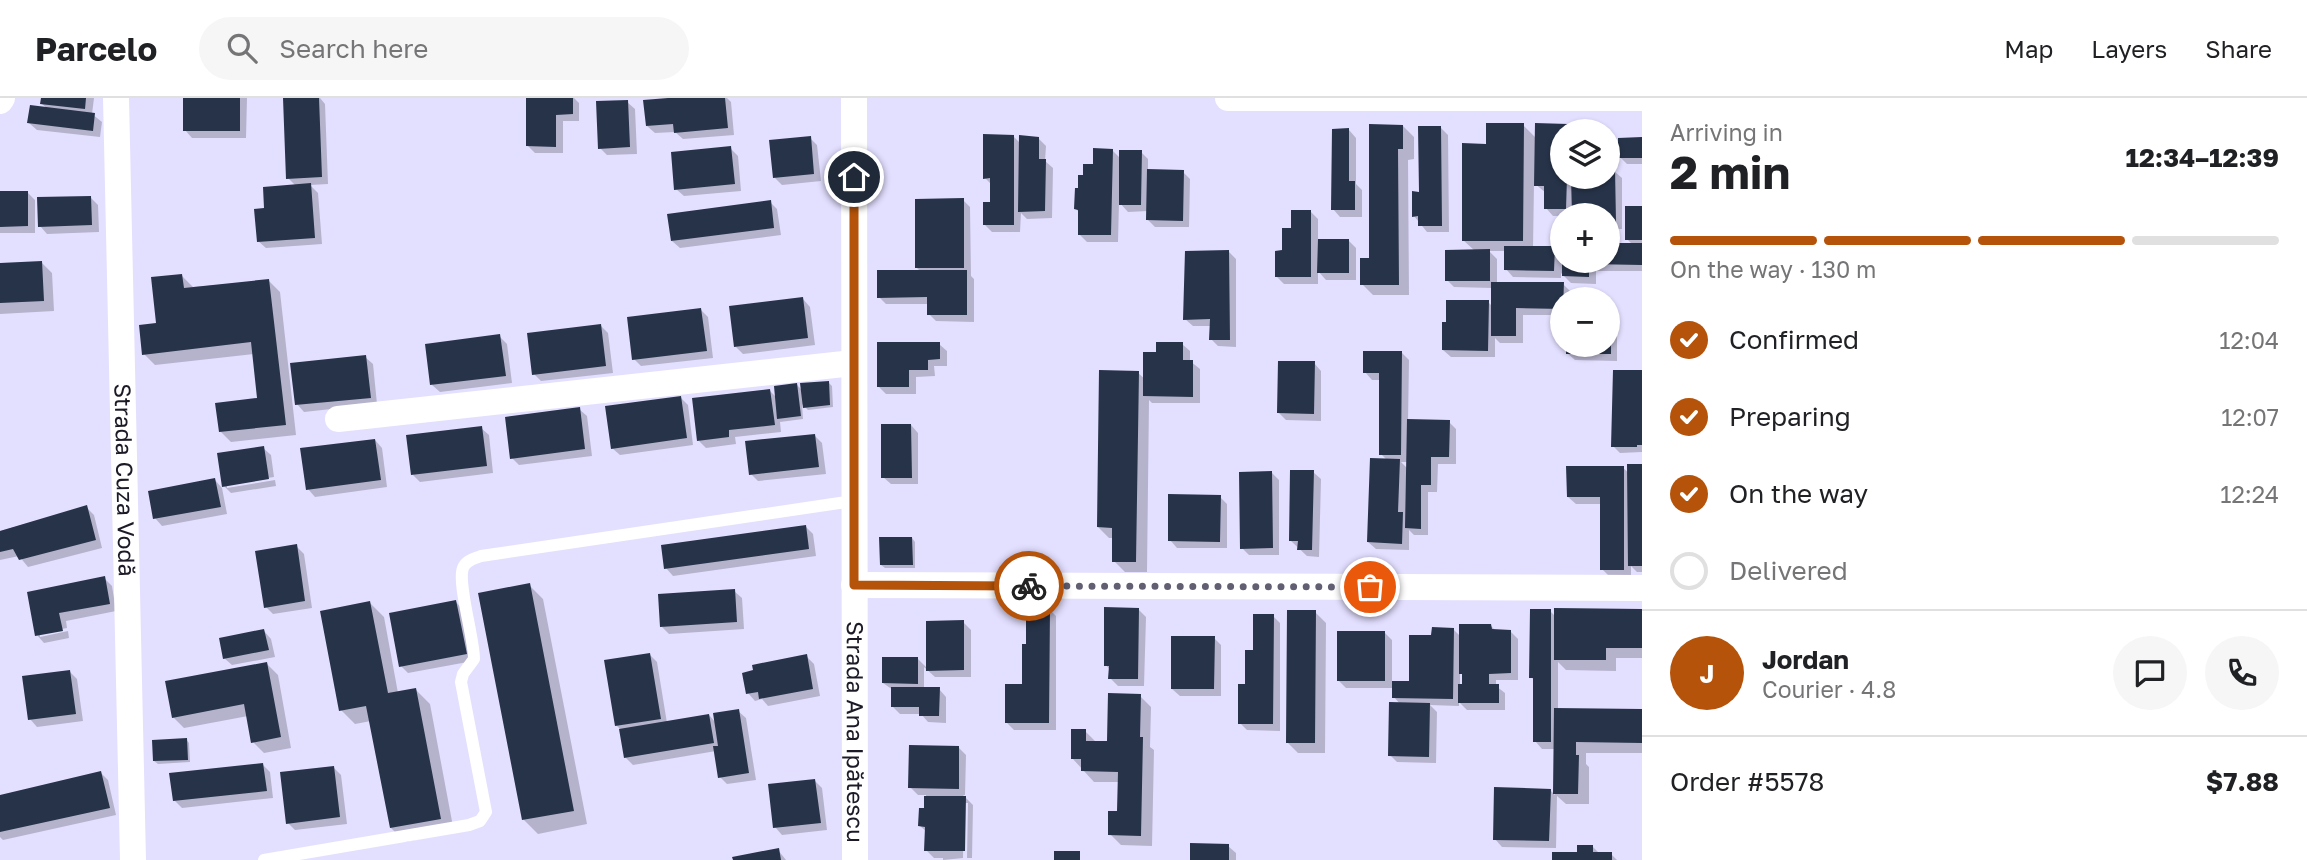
<!DOCTYPE html>
<meta charset="utf-8">
<style>
:root{--surface:#fff;--page:#f6f6f6;--text:#202124;--muted:#757577;--line:#e0e0e0;--accent:#b45309}
body{margin:0;font-family:"Golos Text",sans-serif;background:var(--page);color:var(--text);height:100vh;display:flex;flex-direction:column;font-size:26px;white-space:nowrap}
*{box-sizing:border-box;margin:0}
p{font-size:23px;color:var(--muted)}
.icon{flex:none;width:38px;height:38px;fill:none;stroke:currentColor;stroke-width:2;stroke-linecap:round;stroke-linejoin:round}
.map{position:relative;flex:1;overflow:hidden}
.drawer{display:flex;flex-direction:column;background:var(--surface);width:665px}
.drawer>*{flex:none}
.tools{position:absolute;left:1550px;top:21px;display:grid;gap:14px}
.tools a{display:grid;place-items:center;width:70px;height:70px;border-radius:50%;background:var(--surface);box-shadow:0 2px 5px #0004;font-size:35px}
.pin{position:absolute;display:grid;place-items:center;width:60px;height:60px;color:#fff;margin:-30px;border:4px solid #fff;border-radius:50%;box-shadow:0 2px 7px #0007}
.courier{position:absolute;display:grid;place-items:center;width:70px;height:70px;margin:-35px;border:5px solid #b45309;border-radius:50%;background:#fff;color:#222;box-shadow:0 2px 9px #0007}
.overview em{font-style:normal;font-weight:700}
.overview div{display:flex;flex-direction:column-reverse}
.overview{display:flex;align-items:center;justify-content:space-between;height:119px;padding:0 28px}
h1{font-size:46px;font-weight:700;line-height:52px}
.bar{display:grid;grid-template-columns:repeat(4,1fr);gap:10px 7px;align-content:center;height:84px;padding:0 28px}
.bar i{height:9px;border-radius:5px;background:var(--line)}
.bar .selected{background:var(--accent)}
.bar p{grid-column:span 4}
.line{display:flex;align-items:center;gap:18px;padding:0 28px;border-top:2px solid var(--line)}
.line div{flex:1}
.round{display:grid;place-items:center;flex:none;width:74px;height:74px;border-radius:37px;background:var(--page)}
ol{padding:0 28px;list-style:none}
li{display:flex;align-items:center;gap:21px;height:77px}
li p{margin-inline-start:auto}
li .icon{padding:7px;border-radius:50%;background:var(--accent);color:#fff;stroke-width:4}
li:last-child{color:var(--muted)}
li i{width:38px;height:38px;border:4px solid var(--line);border-radius:50%}
header{display:flex;align-items:center;gap:42px;box-sizing:border-box;height:98px;padding:0 35px;background:var(--surface);border-bottom:2px solid var(--line)}
header strong{font-size:33px}
nav{display:flex;gap:38px;margin-inline-start:auto;font-size:24px}
.search{width:490px;height:63px;background:var(--page);display:flex;align-items:center;gap:18px;box-sizing:border-box;padding:0 24px;border-radius:38px;color:var(--muted);font-size:26px}
main{display:flex;flex:1;min-height:0}
.map>svg:first-child{display:block}
.shadow{fill:#0003;fill-rule:evenodd}
.building{fill:#273349}
.lines{fill:none;stroke-linecap:round;stroke-linejoin:round}
.lane{stroke:#fff;stroke-width:12}
.street{stroke:#fff;stroke-width:26}
.done{stroke:#625f72;stroke-width:7;stroke-dasharray:0 12.6}
.route{stroke:#b45309;stroke-width:9}
.labels{text-anchor:middle;stroke-width:7;stroke-linejoin:round;paint-order:stroke}
.street-label{font-size:23px;fill:#1c1a26;stroke:#e3dfff}
</style>
<header>
<strong>Parcelo</strong>
<div class="search"><svg class="icon" aria-label="search" viewBox="0 0 24 24"><circle cx="10" cy="10" r="6"/><path d="M15 15l6 6"/></svg>Search here</div>
<nav><a>Map</a><a>Layers</a><a>Share</a></nav>
</header>
<main>
<div class="map">
<svg width="1642" height="762" viewBox="0 0 1642 762">
<rect width="100%" height="100%" fill="#e3dfff"/>
<path class="shadow" d="M43,0H94L92,16L102,24L100,39L37,32L29,25L48,11L42,6Z
M185,0H247L246,40H192L185,32Z
M285,0H320L325,6L328,86L310,87L318,95L322,146L266,150L258,143L296,88L288,80Z
M528,0H574L579,5V23H563V55H535L528,48Z
M688,0H727L731,4L734,37L683,41L675,34L655,35L647,28Z
M627,4L635,11L637,56L607,57L600,50Z
M1523,27L1536,40L1567,28L1573,33H1563V79H1608V63L1610,64V73H1614L1622,80V131H1610V146L1633,147L1627,141L1642,110V173H1596V186L1571,185L1561,175V180L1513,179L1506,171V153H1489L1497,161V185L1563,186L1570,193V201H1563V217H1523V245H1500L1495,240V259H1451L1443,252L1488,204L1492,208V190L1454,189L1447,182L1475,153L1463,142L1488,47ZM1534,85L1546,95V110L1553,118L1608,117V163H1563V159L1554,150H1533Z
M1403,28L1414,39V61L1408,62L1409,197H1373L1362,186L1371,162Z
M1441,30L1448,37L1449,134H1427L1414,118Z
M1349,32L1356,40V86L1362,92V119H1340L1333,111Z
M1014,39L1020,45L1038,40L1046,48L1045,63L1053,70L1052,120L1027,121L1021,115L1020,134H992L985,127L992,105V87L985,80Z
M810,40L817,47L821,83L782,87L775,80Z
M1642,41V66H1627L1620,59Z
M730,50L738,58L741,93L684,98L676,91Z
M1112,52L1121,61L1141,54L1148,61V73L1183,74L1190,81L1189,129H1155L1147,121L1148,113L1128,114L1119,104L1118,144H1087L1079,136L1080,115L1076,111L1080,91L1085,79Z
M0,95H28L35,102V135H0Z
M90,99L98,107L99,134L47,136L40,128Z
M963,102L970,109L971,178L974,181V224L936,223L929,216V206H886L879,199L921,174L916,169Z
M770,104L777,111L781,137L680,150L672,143Z
M1311,114L1318,121V142H1348L1356,150V182H1326L1318,173V186H1284L1277,179L1293,132Z
M1229,154L1236,161V249L1218,248L1211,241V228H1193L1185,221Z
M41,164L52,175L54,213L0,216V167Z
M182,178L193,189L269,183L280,194L296,337L231,344L220,333L259,302L254,256L155,267L144,256Z
M803,201L810,209L815,247L743,256L736,249Z
M701,212L708,219L713,260L641,268L634,261Z
M1608,216L1617,224V263L1575,262L1567,255V247H1608Z
M600,227L608,235L613,275L541,283L534,276Z
M499,238L507,246L512,285L440,294L432,287Z
M939,246L947,253V268H934L935,278L916,279V296H886L879,289Z
M1182,246L1190,253V263L1200,271V305H1152L1149,302L1147,474H1125L1114,463V440H1109L1098,429L1138,275L1145,281L1158,256Z
M1401,254L1409,262L1408,323L1449,324L1456,331V366H1438L1437,394H1428V437H1414L1409,432V452L1376,451L1368,444L1387,362L1381,356V282H1372L1365,274ZM1401,364H1408V371Z
M365,259L373,266L377,306L304,314L297,306Z
M1314,265L1321,273V323L1286,322L1279,315Z
M1642,274V354L1620,355L1613,348Z
M829,285L832,288L833,309L808,312L802,306L803,321L780,324L781,334L735,339L736,346L706,350L699,343L770,293L777,300L797,287L803,293Z
M681,300L688,307L693,347L620,357L612,350Z
M579,311L587,318L592,358L519,367L512,360Z
M911,327L918,335V386H891L883,379Z
M481,330L489,337L493,375L420,384L413,377Z
M814,337L822,345L826,376L758,383L751,376Z
M375,342L382,350L387,389L315,399L308,391Z
M263,350L271,357L274,379L227,386V390L275,382L276,388L231,395L224,388Z
M1642,368V474H1637L1631,468V478H1609L1602,471V406H1576L1568,399L1623,370L1629,375Z
M1313,374L1321,381L1319,459L1307,458L1291,443Z
M1272,375L1279,382V457H1249L1242,450Z
M215,382L222,390L227,416L162,428L155,420Z
M1220,399L1227,406V450H1177L1170,442Z
M86,409L94,417L102,450L28,469L19,458L0,462V433Z
M805,428L813,436L816,458L673,478L666,470Z
M912,440L915,444V470H885L881,467Z
M296,448L304,456L312,510L273,516L266,509Z
M104,480L112,488L116,513L66,523L67,530L40,535V539L68,533L69,540L44,545L37,537L29,495Z
M529,487L543,501L587,726L538,736L524,722Z
M734,493L742,500L744,531L669,536L662,529Z
M456,504L463,512L473,563L408,575L401,568Z
M370,505L384,519L398,595L416,592L430,606L454,734L405,744L391,730L371,623L355,626L341,612Z
M1049,511L1056,518V632H1014L1006,624L1023,588L1028,548Z
M1139,512L1146,519L1144,588H1118L1110,580V572L1106,567Z
M1550,513L1555,518L1642,513V560H1616V573L1566,572L1558,564V612H1642V655H1586V666L1589,669V706H1566L1557,698L1556,750L1502,749L1495,741L1550,692L1555,697V651H1542L1535,643V583L1531,579Z
M1315,514L1326,525L1325,655H1298L1287,644Z
M1273,518L1280,525V633L1247,632L1240,625L1247,588L1254,554Z
M963,524L971,532V579H935L924,569V591H939L946,599V625L928,624L921,616H900L892,608L893,592L883,585L917,560L928,571Z
M1491,528L1496,533H1510L1518,541V582H1496V588L1505,595V612H1467L1459,604V608L1430,607L1437,614L1436,665L1397,664L1390,657L1400,606L1394,599V590H1346L1338,582L1385,535L1392,542V584L1410,585L1433,539L1453,531L1461,539ZM1460,574L1464,578V588H1460Z
M264,533L271,541L275,559L232,567L224,560Z
M1214,540L1221,547V598H1180L1172,591Z
M649,556L657,564L667,625L709,617L716,625L738,613L746,620L756,682L727,686L720,679L716,653L633,667L626,660L621,632L616,627Z
M806,558L814,566L820,598L768,608L762,601L755,603L748,595Z
M267,566L278,577L291,650L264,655L253,644L248,618L184,630L173,619Z
M70,574L77,581L83,623L37,629L30,621Z
M1140,598L1151,609L1150,649L1154,652L1152,748L1121,747L1110,736L1119,715V684H1094L1072,660L1085,633L1097,645H1109Z
M186,641L189,645L190,664L158,666L154,663Z
M958,649L966,657L965,697H963L973,707L972,760H967L968,705H964L963,760L943,762V760H934L926,752L927,734L920,728L926,712V697H918L910,689Z
M263,667L270,674L273,700L182,710L174,702Z
M333,669L341,677L347,726L295,732L288,725Z
M101,675L108,682L116,717L3,742L0,739V699Z
M815,683L822,690L827,732L782,737L775,729Z
M1228,748L1236,755V762H1191Z
M1593,749L1600,756H1611L1617,762H1554L1579,756Z
M778,752L786,762H735Z"/>
<path class="building" d="M41,0H86L85,11L40,6Z
M183,0H240V33H183Z
M283,0H319L322,79L286,81Z
M526,0H573V16L556,17V49L526,48Z
M668,0H725L728,30L674,35L673,26L646,28L643,2Z
M628,2L630,49L598,51L596,3Z
M30,7L95,15L93,33L27,25Z
M1486,25H1524L1523,143H1462V45L1486,46Z
M1535,25L1568,26V33H1563V79H1567L1566,111H1544V88H1534Z
M1369,26L1403,27V51H1398L1399,187H1360V160H1369Z
M1418,28H1441L1442,128H1418V118L1412,119V93L1419,94Z
M1349,30V83H1355V112H1331L1332,31Z
M983,36L1014,37V127H983V104H990V80L983,81Z
M1019,37L1039,39V61H1046L1045,113L1018,114Z
M811,38L814,76L773,80L769,42Z
M1642,39V60H1618V40Z
M731,48L735,86L674,92L671,54Z
M1093,50L1113,51L1111,137H1078V112L1074,111L1075,90H1078V77H1083V66H1093Z
M1119,52H1142L1141,107H1119Z
M1147,71L1184,72L1183,123L1146,122Z
M1608,71H1615L1616,124H1608V117H1572L1571,79H1608Z
M311,85L315,140L257,144L254,111L264,110L263,89Z
M0,93H28V128L0,129Z
M91,98L92,127L38,129L37,99Z
M964,100V170H915V101Z
M771,102L774,130L671,143L667,116Z
M1625,108H1642V142H1625Z
M1291,112H1311V179H1275V153L1282,152V130H1291Z
M1318,141H1349V175H1317Z
M1608,145H1642V167L1589,166V179L1562,178V163H1608Z
M1504,148H1555L1554,173L1504,172Z
M1490,151V183H1445V152Z
M1229,152L1230,242H1209L1210,221L1183,222L1185,153Z
M42,163L44,203L0,205V165Z
M877,172H967V217H927V199L877,200Z
M182,176L184,190L269,181L286,327L219,334L215,305L257,300L251,244L142,257L139,227L156,225L151,179Z
M1491,184H1564L1563,211L1516,210V238H1491Z
M803,199L808,240L734,249L729,208Z
M1446,202H1489L1488,253L1442,252V224H1446Z
M701,210L707,253L632,262L627,219Z
M601,226L606,268L532,277L527,235Z
M500,236L506,278L430,287L425,246Z
M877,244H940V261L928,262V272H909V289H877Z
M1156,244H1183V262H1193V299L1143,298V254H1156Z
M1566,247H1611V256H1566Z
M1363,253H1402L1401,357H1379V275H1363Z
M366,257L371,300L295,307L290,265Z
M1278,263H1315L1314,316L1277,315Z
M1099,272L1139,273L1136,464H1112V430L1097,429Z
M1613,272H1642V347H1637V349H1611Z
M829,283L830,307L803,310L800,285Z
M797,285L801,318L777,321L774,288Z
M770,291L775,327L729,332V339L697,343L692,300Z
M681,298L687,340L611,351L605,308Z
M580,309L585,351L510,361L505,319Z
M1407,321L1450,322L1449,359H1431V387H1421V431L1405,430Z
M881,326H911L912,380H881Z
M482,328L487,368L411,377L406,337Z
M815,336L819,369L749,377L745,343Z
M375,341L381,382L306,392L300,350Z
M264,348L269,381L222,389L217,355Z
M1370,360L1400,361L1398,414H1403L1402,446L1367,444Z
M1627,366H1642V468H1628Z
M1566,368H1624V472H1600V399H1567Z
M1290,372H1314L1312,452H1297L1298,443H1289Z
M1272,373L1273,450L1240,451L1239,374Z
M215,380L221,409L153,421L148,393Z
M1168,396L1221,397L1220,444L1168,443Z
M87,407L96,442L19,462L13,451L0,454V433Z
M806,427L809,451L664,471L661,447Z
M879,439H912L913,467H880Z
M297,446L305,503L264,510L255,453Z
M105,478L110,506L59,515L63,533L35,538L27,494Z
M530,485L574,713L522,722L478,495Z
M735,491L737,524L660,529L658,496Z
M456,502L467,556L399,569L389,515Z
M370,503L388,595L416,590L441,721L390,730L366,608L339,613L320,513Z
M1026,509H1050L1049,625H1005V586H1022V546H1026Z
M1104,509L1139,510L1138,581H1108L1109,568H1104Z
M1554,510L1642,511V550H1606V562H1554Z
M1530,511H1551V644H1533V580H1529Z
M1287,512H1316L1315,645H1286Z
M1253,516H1274L1273,626H1238V586H1245V552H1253Z
M964,522V572L926,573V523Z
M1459,526H1491L1492,531L1511,532V575L1489,576V586H1499V605H1458V586H1462V576H1459Z
M1432,529L1454,530L1453,601L1392,600V583H1409V537H1431Z
M264,531L269,552L223,561L219,540Z
M1337,533H1385V583H1337Z
M1171,538H1215L1214,591H1171Z
M650,555L661,621L615,628L604,562Z
M807,556L813,591L759,601L758,594L746,596L742,575L753,572L752,567Z
M882,559H918V586L882,585Z
M267,564L281,639L251,645L244,606L172,620L165,583Z
M70,572L76,616L28,622L22,578Z
M891,589H940L939,618H919V609H891Z
M1108,595L1141,596L1140,639H1143L1141,738L1108,737V713H1117L1118,674L1081,673V661H1071V631H1086V643H1107Z
M1389,604L1430,605L1429,659L1388,658Z
M1554,610L1642,611V645L1576,644V657H1579L1578,696H1553Z
M739,611L749,675L718,680L713,648H718L713,615Z
M709,616L714,645L624,660L619,631Z
M187,640L188,662L153,663L152,642Z
M909,647L959,648V691L908,690Z
M263,665L267,693L173,703L169,675Z
M334,668L340,719L286,726L280,674Z
M101,673L110,710L0,734V697Z
M815,681L821,725L773,730L768,686Z
M1494,689L1551,691L1549,743L1493,742Z
M924,698H966L965,753H924L925,729L918,728L919,710H924Z
M1190,745L1229,746V762H1190Z
M1577,747H1593V754H1612V762H1552V754H1577Z
M779,750L781,762H733L732,759Z
M1054,753H1080V762H1054Z"/>
<g class="lines">
<path class="lane" d="M264,762L469,727L480,723L486,714L461,584L463,576L474,561C474,539 457,485 463,470C466,462 474,461 481,458L853,403"/>
<g class="street">
<path id="s1" d="M116,0L133,762"/>
<path id="s2" d="M854,0L855,762"/>
<path d="M1228,0H1642"/>
<path d="M0,3L2,0"/>
<path d="M338,321L853,265"/>
<path d="M854,487L1642,490"/>
</g>
</g>
<g class="lines">
<path class="done" d="M1029,488L1370,489"/>
<path class="route" d="M854,79V487L1029,488"/>
</g>
<g class="labels">
<g class="street-label">
<text dy="8" stroke="none"><textPath href="#s1" startOffset="382">Strada Cuza Vodă</textPath></text>
<text dy="8" stroke="none"><textPath href="#s2" startOffset="634">Strada Ana Ipătescu</textPath></text>
</g>
</g>
</svg>
<div class="tools">
<a><svg class="icon" aria-label="layers" viewBox="0 0 24 24"><path d="M12 4l9 5-9 5-9-5zM3 14l9 5 9-5"/></svg></a>
<a>+</a>
<a>−</a>
</div>
<div class="pin" style="left:1370px;top:489px;background:#ea580c"><svg class="icon" aria-label="bag" viewBox="0 0 24 24"><path d="M5 8h14l-1 12H6zM9 8a3 3 0 0 1 6 0"/></svg></div>
<div class="pin" style="left:854px;top:79px;background:#1f2937"><svg class="icon" aria-label="home" viewBox="0 0 24 24"><path d="M3 11l9-7 9 7M6 9v11h12V9"/></svg></div>
<div class="courier" style="left:1029px;top:488px"><svg class="icon" aria-label="bike" viewBox="0 0 24 24"><circle cx="6" cy="16" r="4"/><circle cx="18" cy="16" r="4"/><path d="M6 16l4-8h5l3 8M10 8l3 8H6M13 5h3"/></svg></div>
</div>
<section class="drawer">
<div class="overview"><div><h1>2 min</h1><p>Arriving in</p></div><em>12:34–12:39</em></div>
<div class="bar"><i class="selected"></i><i class="selected"></i><i class="selected"></i><i></i><p>On the way · 130 m</p></div>
<ol>
<li><svg class="icon" aria-label="check" viewBox="0 0 24 24"><path d="M5 12l5 5 9-10"/></svg>Confirmed<p>12:04</p></li>
<li><svg class="icon" aria-label="check" viewBox="0 0 24 24"><path d="M5 12l5 5 9-10"/></svg>Preparing<p>12:07</p></li>
<li><svg class="icon" aria-label="check" viewBox="0 0 24 24"><path d="M5 12l5 5 9-10"/></svg>On the way<p>12:24</p></li>
<li><i></i>Delivered</li>
</ol>
<div class="line" style="height:126px"><b class="round" style="background:var(--accent);color:#fff">J</b><div><b>Jordan</b><p>Courier · 4.8</p></div><a class="round"><svg class="icon" aria-label="chat" viewBox="0 0 24 24"><path d="M4 5h16v11H9l-5 4z"/></svg></a><a class="round"><svg class="icon" aria-label="phone" viewBox="0 0 24 24"><path d="M5 4h4l2 5-3 2q2 4 5 5l2-3 5 2v4C11 20 4 13 5 4z"/></svg></a></div>
<div class="line" style="height:91px"><div>Order #5578</div><b>$7.88</b></div>
</section>
</main>
